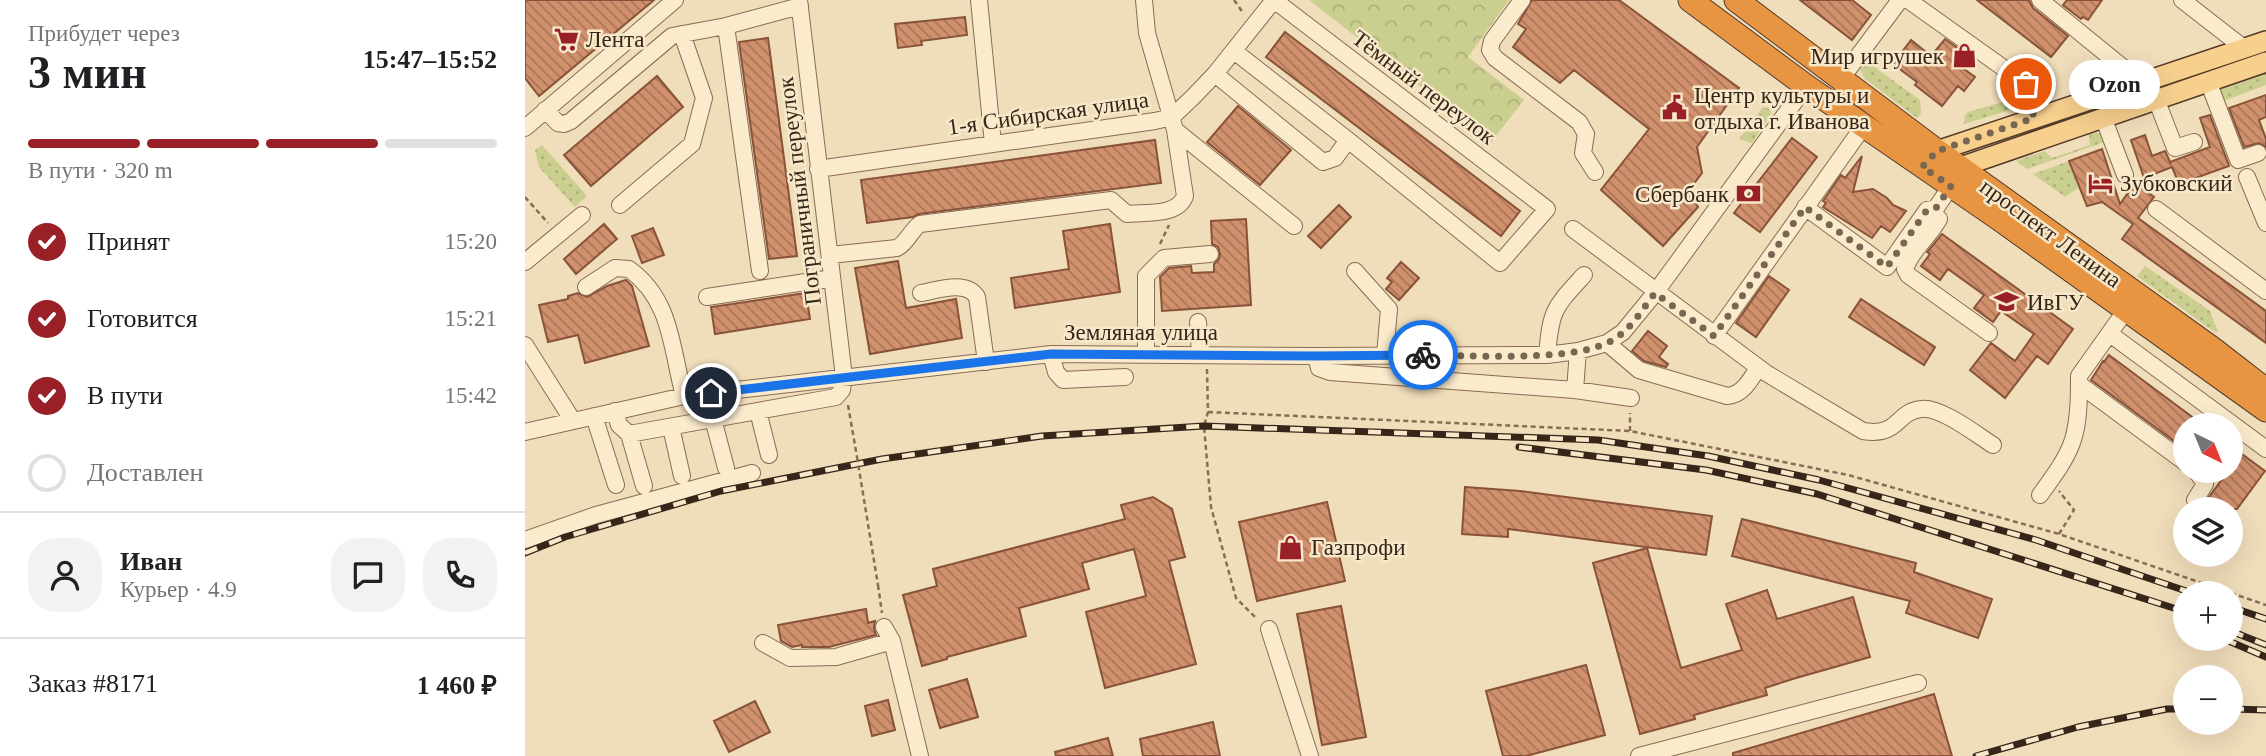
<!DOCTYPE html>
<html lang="ru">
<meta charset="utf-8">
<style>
:root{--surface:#fff;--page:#f2f2f2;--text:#202124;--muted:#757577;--line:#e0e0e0;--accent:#9a2028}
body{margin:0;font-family:Georgia,serif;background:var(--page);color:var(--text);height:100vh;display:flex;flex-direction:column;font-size:26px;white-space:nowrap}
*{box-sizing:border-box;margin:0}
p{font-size:23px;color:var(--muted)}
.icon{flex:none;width:38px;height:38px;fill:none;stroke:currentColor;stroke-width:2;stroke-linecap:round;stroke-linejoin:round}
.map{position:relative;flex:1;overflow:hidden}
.details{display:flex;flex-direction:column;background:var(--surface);width:525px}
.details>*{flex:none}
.needle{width:46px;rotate:137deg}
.fabs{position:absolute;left:1648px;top:413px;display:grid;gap:14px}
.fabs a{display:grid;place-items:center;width:70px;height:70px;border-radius:50%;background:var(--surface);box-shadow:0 7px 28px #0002;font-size:35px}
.pin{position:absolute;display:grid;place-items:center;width:60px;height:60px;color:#fff;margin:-30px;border:4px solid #fff;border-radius:50%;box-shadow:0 2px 7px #0007}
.courier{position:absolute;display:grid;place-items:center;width:70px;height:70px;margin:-35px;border:5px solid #1a73e8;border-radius:50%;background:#fff;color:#222;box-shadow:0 2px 9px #0007}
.bubble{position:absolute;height:49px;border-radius:24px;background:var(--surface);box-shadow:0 7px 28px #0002;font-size:23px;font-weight:600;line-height:49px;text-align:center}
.overview em{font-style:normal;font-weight:600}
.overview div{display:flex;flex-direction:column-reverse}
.overview{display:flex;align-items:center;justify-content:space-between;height:119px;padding:0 28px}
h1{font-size:46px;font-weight:600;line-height:52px}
.bar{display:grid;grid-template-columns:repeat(4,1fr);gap:10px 7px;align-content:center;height:84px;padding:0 28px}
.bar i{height:9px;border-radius:5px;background:var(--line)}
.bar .current{background:var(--accent)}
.bar p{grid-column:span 4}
.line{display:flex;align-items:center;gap:18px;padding:0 28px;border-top:2px solid var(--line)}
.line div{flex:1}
.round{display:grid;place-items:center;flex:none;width:74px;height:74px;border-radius:28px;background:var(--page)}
ol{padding:0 28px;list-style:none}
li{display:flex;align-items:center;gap:21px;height:77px}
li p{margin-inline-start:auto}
li .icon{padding:7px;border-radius:50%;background:var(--accent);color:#fff;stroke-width:4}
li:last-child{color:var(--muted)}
li i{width:38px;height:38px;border:4px solid var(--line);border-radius:50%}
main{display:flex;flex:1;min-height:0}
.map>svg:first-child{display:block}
.green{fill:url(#green-dots)}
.forest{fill:url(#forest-crowns)}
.building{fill:url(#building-back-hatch);stroke:#885338;stroke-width:2}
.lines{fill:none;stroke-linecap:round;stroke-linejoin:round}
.minor-casing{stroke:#886c54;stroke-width:18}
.major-casing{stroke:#543b29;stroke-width:22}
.highway-casing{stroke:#543b29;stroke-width:25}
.path{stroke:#886c54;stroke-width:2.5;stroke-dasharray:5 3.5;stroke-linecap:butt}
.minor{stroke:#fbebcd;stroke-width:16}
.major{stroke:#f7d08e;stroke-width:19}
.highway{stroke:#e79543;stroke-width:23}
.rail-casing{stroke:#36261a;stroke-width:7}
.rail{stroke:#f7e8ca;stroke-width:4.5;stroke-dasharray:13;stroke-linecap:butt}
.path-bridge{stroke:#886c54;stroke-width:2.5;stroke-dasharray:5 3.5;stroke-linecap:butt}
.done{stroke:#776652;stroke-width:7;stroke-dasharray:0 12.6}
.route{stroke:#1a73e8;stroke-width:9}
.labels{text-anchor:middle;stroke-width:5;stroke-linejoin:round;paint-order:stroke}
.poi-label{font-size:23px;fill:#36261a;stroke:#f7e8ca;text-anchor:start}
.street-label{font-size:23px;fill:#36261a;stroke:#f7e8ca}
</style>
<main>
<section class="details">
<div class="overview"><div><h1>3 мин</h1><p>Прибудет через</p></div><em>15:47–15:52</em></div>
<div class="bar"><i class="current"></i><i class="current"></i><i class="current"></i><i></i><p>В пути · 320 m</p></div>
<ol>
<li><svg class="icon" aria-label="check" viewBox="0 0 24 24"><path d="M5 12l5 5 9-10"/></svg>Принят<p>15:20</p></li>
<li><svg class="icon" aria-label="check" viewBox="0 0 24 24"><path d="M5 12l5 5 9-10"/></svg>Готовится<p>15:21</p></li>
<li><svg class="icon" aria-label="check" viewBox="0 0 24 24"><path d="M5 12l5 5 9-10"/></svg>В пути<p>15:42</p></li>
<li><i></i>Доставлен</li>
</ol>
<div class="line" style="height:126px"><a class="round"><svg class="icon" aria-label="person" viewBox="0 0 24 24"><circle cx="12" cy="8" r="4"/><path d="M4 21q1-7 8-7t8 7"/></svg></a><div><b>Иван</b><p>Курьер · 4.9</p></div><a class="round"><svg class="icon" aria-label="chat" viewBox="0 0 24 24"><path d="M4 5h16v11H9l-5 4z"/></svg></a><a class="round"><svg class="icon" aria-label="phone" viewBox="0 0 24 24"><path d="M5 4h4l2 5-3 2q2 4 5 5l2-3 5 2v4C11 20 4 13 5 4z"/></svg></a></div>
<div class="line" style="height:91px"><div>Заказ #8171</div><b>1 460 ₽</b></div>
</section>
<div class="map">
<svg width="1741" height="756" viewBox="0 0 1741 756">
<defs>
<pattern id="green-dots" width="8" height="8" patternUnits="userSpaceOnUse" patternTransform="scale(1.75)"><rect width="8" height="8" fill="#cace8e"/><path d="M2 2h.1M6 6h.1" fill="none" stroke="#aeb17a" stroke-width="1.8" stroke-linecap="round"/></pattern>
<pattern id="forest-crowns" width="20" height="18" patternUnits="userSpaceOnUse" patternTransform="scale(1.75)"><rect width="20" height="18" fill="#cace8e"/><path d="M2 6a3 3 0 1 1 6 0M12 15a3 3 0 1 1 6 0" fill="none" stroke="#aeb17a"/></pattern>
<pattern id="building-back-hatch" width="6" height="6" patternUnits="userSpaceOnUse" patternTransform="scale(1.75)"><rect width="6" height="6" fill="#d1916d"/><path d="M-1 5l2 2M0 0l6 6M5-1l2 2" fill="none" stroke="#aa7659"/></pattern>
</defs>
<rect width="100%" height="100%" fill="#f0ddba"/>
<path class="green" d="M1340,60L1395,100L1396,114L1392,118L1339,78L1335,69Z
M1741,73V85L1693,103L1689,92Z
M1495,97V107L1439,124L1440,115L1443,112Z
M1238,107L1245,109L1246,114L1227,143L1214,139Z
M1571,133H1577L1582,141L1502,169L1491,161L1520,151L1527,158L1565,145L1564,134Z
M17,145L62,196L50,207L14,167L10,150Z
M1544,161L1553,188L1540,197L1508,174Z
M1620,266L1685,311L1693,332L1688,331L1612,276Z"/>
<path class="forest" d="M784,0H984L943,57L999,100L966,142Z"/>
<path class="building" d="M0,0H129L14,96L0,78Z
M1007,0H1094L1214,88L1172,147L1177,173L1165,189L1173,207L1138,246L1076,190L1124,129L1049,70L1035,83L988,47L1001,29L993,24Z
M1275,0H1327L1346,15L1327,40Z
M1452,0H1504L1508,8L1543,36L1526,57Z
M1542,0H1577L1563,20L1558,17L1556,19L1538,5Z
M440,17L442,35L396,41L397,45L373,48L370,24Z
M760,32L995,211L976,236L741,57Z
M243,38L272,256L244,259L214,42Z
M1420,39L1441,54L1432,64L1450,77L1439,91L1433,86L1417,106L1390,85L1392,82L1368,64L1386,40L1406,56Z
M132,76L158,107L66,186L39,155Z
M1741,95V117L1734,120L1741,139V147L1734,143L1719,147L1704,108Z
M713,106L766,150L735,185L682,142Z
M1685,115L1704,166L1654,184L1647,167L1619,178L1606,140L1620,135L1627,156L1640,151L1646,164L1645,162L1685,147L1675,118Z
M1267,138L1292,157L1235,232L1209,213Z
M630,140L636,183L394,214L388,217L342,223L336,180Z
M1577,149L1595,204L1610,183L1629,197L1613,218L1741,311V343L1597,239L1608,224L1577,202L1562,206L1544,161Z
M1337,156L1328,192L1348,189L1362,198L1368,205L1381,211L1365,232L1356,226L1347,238L1298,207L1301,203L1298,201L1316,175L1320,178Z
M814,205L826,217L796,248L783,236Z
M721,219L726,305L637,311L635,277L644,268L666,266L667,273L689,272V264L694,259L695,254L693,247L687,244L686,221Z
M79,224L92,239L51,274L39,259Z
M585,224L595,292L490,308L486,278L544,269L538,231Z
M128,228L139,255L117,263L107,236Z
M1417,234L1548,329L1523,364L1512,356L1480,398L1445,370L1466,343L1490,361L1509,334L1476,311L1468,322L1449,308L1459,295L1423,269L1415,280L1396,266L1405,254L1402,252Z
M373,261L381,308L431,299L437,338L345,354L330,268Z
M876,262L894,278L874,300L861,289L867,282L862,278Z
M1244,276L1264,290L1231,337L1211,323Z
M101,280L107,286L124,346L60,363L53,335L23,342L14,305L43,299V296L53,293L62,297L82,286Z
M281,293L285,319L190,334L186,307Z
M1336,299L1410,347L1399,365L1324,317Z
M1123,331L1142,346L1134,357L1143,364L1141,367L1119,361L1107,351Z
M1584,355L1678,425H1661V450L1566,380L1578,361L1579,362Z
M1706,446L1740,471L1712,509H1675L1698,478L1689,471H1706Z
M940,487L995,491L1187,516L1181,555L983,529V537L937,534Z
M628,497L647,509L660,557L644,561L671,664L580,688L561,612L621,596L609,549L557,563L564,589L494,608L501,636L422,657V659L397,666L378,595L412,586L408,569L600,519L596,505Z
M802,502L820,581L732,601L714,522Z
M1217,519L1391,563L1389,572L1467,599L1453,638L1381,613L1385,601L1207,556Z
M1122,548L1156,668L1217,650L1201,604L1242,590L1252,619L1328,597L1345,657L1271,678L1240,688L1242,695L1169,715L1170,719L1115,734L1068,563Z
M816,606L841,737L797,745L772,614Z
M341,609L343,623L350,621L349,628L351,635L304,647H277V645L267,647L256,641L253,625Z
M1061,665L1080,735L1001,756H978L961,691Z
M442,679L453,717L415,728L404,690Z
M1409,694L1427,756H1208V753Z
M363,700L370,730L347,736L340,706Z
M230,701L245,732L204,752L189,721Z
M688,722L695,756H618L615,739Z
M583,738L588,756H531L530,752Z"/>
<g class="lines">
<defs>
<path id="minor" d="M454,0L468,144
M619,0L622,33L650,130L769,226
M997,0L967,41L965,50L970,58L1054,122L1061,134L1058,153L1070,172
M1383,0L1501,84L1509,118
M1515,0L1617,83
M1657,0L1720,49
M201,26L235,271
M709,51L823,140L975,263L1022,209L749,0
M690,74L798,162L810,158L823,140
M1316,79L1375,0
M1683,81L1713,160L1733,153
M1631,99L1650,148L1669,142
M20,110L33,123L39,124L46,121L147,36L201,26L275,6
M1578,117L1600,175
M0,128L150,0
M293,169L630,121L647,117L668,97L690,74L749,0
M1722,177L1741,223
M1426,186L1411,208L1402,210L1414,219C1405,236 1386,250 1380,269L1383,275L1464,333
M95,205L167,144L179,98L157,34
M1280,207L1362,267L1402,210
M1631,209L1741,291
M1048,229L1241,373L1338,431C1375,437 1370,412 1396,409C1415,406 1452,435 1468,445
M305,255L372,248C383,242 385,231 395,224L586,200L602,214C621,212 653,216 660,196L650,130
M0,262L57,215
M830,271L864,309L860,355
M61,287L90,268L104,269C147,300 146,348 159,396
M396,293C413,290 441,280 452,297L461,362
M182,297L307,278
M1601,310L1554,376V384L1661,463
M673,322L675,354
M1585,334L1741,449
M1189,336L1338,127
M1082,343L1114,370L1202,396C1218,395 1225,380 1233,368
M0,345L48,421
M1053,351L1050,390L1106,398
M621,353V276L639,258L685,254
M526,354L531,372L538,380L600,377
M1022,355C1026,309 1029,308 1059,275
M791,356L794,368L805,372L1050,390
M90,411L94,425L104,434L311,397L317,390L319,377L274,0
M233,411L244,455
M69,416L91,485
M188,419L201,468
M146,427L157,476
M0,432L159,396L526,354L791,356L1022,355L1053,351L1082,343L1098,332L1130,293L1281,86
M104,434L119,486
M1515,495C1547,451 1554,440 1554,384
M1670,500L1680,484L1671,471
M0,540L71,515L227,473
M359,627L367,641L395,756
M744,629L785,756
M238,643L265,658L311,657L367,641
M1114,756L1393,683"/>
<path id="major" d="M1405,158L1412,151L1741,41
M1424,171L1741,62"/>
<path id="highway" d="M1165,0L1281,86L1473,218L1741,410
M1211,0L1412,151L1688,349L1741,390"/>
</defs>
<use href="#minor" class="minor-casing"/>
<use href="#major" class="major-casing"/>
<use href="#highway" class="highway-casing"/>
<path class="path" d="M709,0L719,14
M0,197L23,223
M635,244L644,225
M682,369L683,412L679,426L686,507L711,598L732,619
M323,405L332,457
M683,412L1105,431L1323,475L1534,534L1706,593
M1105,431V413
M1534,534L1549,510L1534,491
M353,585L357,613
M1706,593L1741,605"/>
<use href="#minor" class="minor"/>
<use href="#major" class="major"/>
<use href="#highway" class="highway"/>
<defs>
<path id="rail" d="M994,447L1181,470L1292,494L1661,612
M0,553L40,537L196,491L357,459L517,436L679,426L1073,440L1183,456L1294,480L1511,540L1667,593
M1706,607L1741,619
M1706,631L1741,645
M1699,639L1741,657
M1706,709L1741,710
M1451,756L1553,727L1642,709H1661"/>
</defs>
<use href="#rail" class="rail-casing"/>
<use href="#rail" class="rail"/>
<path class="path-bridge" d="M332,457L353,585"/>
</g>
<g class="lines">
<path class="done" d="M898,355C945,355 1042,362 1082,343C1103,334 1117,310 1130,293L1189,336L1280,207L1362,267L1402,210L1411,208L1426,186L1397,167L1412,151L1509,118L1501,84"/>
<path class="route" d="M186,393L526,354L791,356L898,355"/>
</g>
<defs>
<symbol id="supermarket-bare" viewBox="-9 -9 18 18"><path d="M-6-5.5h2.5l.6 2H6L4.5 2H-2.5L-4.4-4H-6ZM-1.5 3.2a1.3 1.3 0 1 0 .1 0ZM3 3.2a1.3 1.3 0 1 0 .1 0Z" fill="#9a2028" stroke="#f7e8ca" stroke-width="2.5" paint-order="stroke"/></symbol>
<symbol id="shop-bare" viewBox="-9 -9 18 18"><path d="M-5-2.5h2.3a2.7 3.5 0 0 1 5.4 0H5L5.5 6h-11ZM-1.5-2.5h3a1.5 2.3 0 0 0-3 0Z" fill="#9a2028" stroke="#f7e8ca" stroke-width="2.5" paint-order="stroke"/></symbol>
<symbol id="civic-bare" viewBox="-9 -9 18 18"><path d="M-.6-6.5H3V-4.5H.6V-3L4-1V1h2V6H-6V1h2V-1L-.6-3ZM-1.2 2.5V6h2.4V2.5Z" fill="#9a2028" stroke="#f7e8ca" stroke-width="2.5" paint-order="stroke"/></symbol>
<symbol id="hotel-bare" viewBox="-9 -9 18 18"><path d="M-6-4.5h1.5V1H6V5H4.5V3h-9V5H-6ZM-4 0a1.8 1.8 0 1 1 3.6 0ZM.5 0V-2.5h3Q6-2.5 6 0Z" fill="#9a2028" stroke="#f7e8ca" stroke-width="2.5" paint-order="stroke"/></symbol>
<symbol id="bank-bare" viewBox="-9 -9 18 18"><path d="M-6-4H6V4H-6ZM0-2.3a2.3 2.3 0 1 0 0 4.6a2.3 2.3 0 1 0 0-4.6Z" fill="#9a2028" stroke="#f7e8ca" stroke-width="2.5" paint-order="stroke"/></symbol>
<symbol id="university-bare" viewBox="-9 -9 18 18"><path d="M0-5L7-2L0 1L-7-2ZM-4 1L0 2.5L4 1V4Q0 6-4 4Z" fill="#9a2028" stroke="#f7e8ca" stroke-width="2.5" paint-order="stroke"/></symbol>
</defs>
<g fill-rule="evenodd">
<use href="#supermarket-bare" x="24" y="22" width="35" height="35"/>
<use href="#shop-bare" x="1422" y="38" width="35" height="35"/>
<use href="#civic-bare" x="1132" y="90" width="35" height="35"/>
<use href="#hotel-bare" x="1558" y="166" width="35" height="35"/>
<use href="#bank-bare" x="1206" y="176" width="35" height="35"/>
<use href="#university-bare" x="1464" y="284" width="35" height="35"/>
<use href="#shop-bare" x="748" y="530" width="35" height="35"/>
</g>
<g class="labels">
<g class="poi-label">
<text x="61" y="47">Лента</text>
<text x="1419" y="64" text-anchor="end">Мир игрушек</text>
<text x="1169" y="103">Центр культуры и<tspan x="1169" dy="26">отдыха г. Иванова</tspan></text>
<text x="1595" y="191">Зубковский</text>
<text x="1204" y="202" text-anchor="end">Сбербанк</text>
<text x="1502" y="310">ИвГУ</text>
<text x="786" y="555">Газпрофи</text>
</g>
<g class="street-label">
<text transform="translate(899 87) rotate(37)" y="8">Тёмный переулок</text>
<text transform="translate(523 113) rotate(-8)" y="8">1-я Сибирская улица</text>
<text transform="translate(274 191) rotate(-97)" y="8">Пограничный переулок</text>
<text transform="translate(1526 233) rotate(36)" y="8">проспект Ленина</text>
<text x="616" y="340">Земляная улица</text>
</g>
</g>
</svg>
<div class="fabs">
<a><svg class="needle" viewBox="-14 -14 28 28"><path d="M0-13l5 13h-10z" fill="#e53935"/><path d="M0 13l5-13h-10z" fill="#757577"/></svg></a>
<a><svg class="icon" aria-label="layers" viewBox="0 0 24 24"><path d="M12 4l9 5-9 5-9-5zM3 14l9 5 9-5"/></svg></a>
<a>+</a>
<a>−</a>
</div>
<div class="pin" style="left:1501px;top:84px;background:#ea580c"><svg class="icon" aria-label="bag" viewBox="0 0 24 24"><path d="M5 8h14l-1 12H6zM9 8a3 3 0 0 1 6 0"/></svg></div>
<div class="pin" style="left:186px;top:393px;background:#1f2937"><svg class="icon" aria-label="home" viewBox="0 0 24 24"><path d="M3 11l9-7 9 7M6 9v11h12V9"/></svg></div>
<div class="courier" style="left:898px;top:355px"><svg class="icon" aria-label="bike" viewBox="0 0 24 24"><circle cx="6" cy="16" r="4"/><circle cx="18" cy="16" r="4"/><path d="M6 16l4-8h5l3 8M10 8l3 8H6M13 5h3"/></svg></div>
<div class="bubble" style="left:1544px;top:60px;width:91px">Ozon</div>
</div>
</main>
